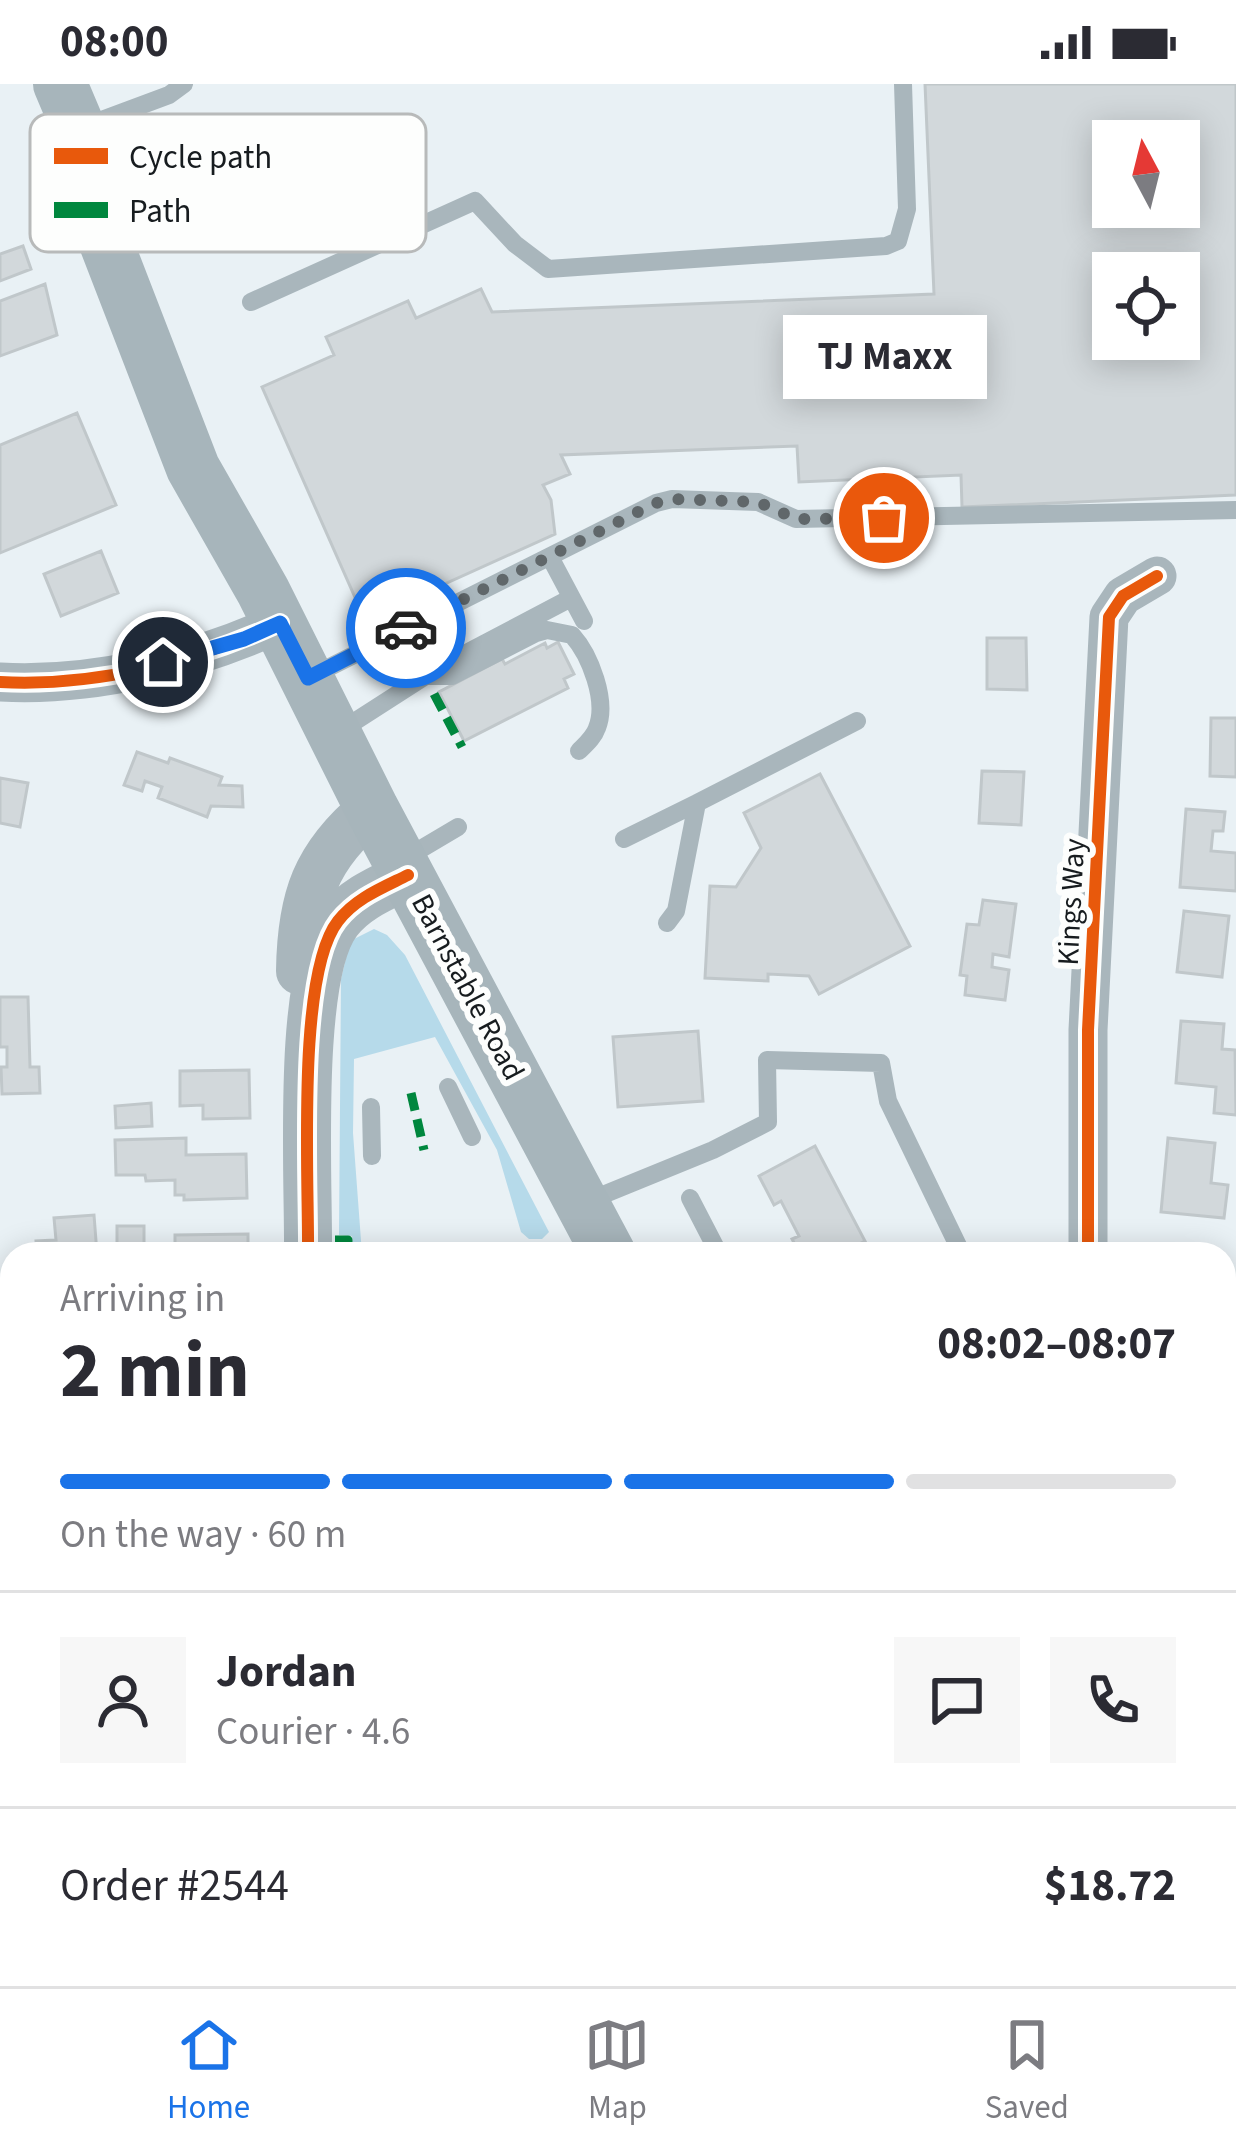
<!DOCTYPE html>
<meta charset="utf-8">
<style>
:root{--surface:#fff;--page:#f7f7f7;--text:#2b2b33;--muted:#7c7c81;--line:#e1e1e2;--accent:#1a73e8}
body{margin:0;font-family:"Source Sans 3",sans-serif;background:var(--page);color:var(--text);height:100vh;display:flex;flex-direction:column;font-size:45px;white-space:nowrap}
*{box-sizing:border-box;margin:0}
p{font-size:39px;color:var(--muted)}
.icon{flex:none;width:66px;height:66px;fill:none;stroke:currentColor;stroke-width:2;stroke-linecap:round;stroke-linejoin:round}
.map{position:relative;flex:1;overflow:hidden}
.drawer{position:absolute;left:0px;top:1158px;width:1236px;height:744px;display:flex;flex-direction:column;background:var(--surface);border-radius:36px 36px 0 0;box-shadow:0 6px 30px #0003}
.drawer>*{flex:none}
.needle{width:78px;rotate:353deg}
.buttons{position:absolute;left:1092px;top:36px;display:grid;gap:24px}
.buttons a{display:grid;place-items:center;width:108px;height:108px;border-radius:0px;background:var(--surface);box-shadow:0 6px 30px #0003;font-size:60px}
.pin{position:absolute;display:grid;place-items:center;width:102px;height:102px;color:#fff;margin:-51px;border:6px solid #fff;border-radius:50%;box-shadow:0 3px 12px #0007}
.courier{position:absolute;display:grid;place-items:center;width:120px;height:120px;margin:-60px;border:9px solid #1a73e8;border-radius:50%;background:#fff;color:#222;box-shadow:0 3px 15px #0007}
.bubble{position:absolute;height:84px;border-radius:0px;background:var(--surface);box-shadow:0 6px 30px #0003;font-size:39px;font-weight:700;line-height:84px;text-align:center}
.head em{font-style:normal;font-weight:700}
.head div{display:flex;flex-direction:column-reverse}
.head{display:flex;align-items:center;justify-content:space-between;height:204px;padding:0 60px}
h1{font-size:78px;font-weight:700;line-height:90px}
.bar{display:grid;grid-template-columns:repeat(4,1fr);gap:18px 12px;align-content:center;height:144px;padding:0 60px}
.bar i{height:15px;border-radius:9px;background:var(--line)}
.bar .selected{background:var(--accent)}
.bar p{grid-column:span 4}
.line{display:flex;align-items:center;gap:30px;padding:0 60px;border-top:3px solid var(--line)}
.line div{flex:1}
.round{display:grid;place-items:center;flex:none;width:126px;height:126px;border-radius:0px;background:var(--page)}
.status{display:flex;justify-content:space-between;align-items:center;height:84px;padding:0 60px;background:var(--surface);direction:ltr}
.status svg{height:33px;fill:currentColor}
.menu{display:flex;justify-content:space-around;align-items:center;height:168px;border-top:3px solid var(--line);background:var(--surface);font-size:33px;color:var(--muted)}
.menu a{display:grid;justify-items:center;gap:6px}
.menu .selected{color:var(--accent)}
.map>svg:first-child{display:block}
.grass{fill:#b6daea}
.building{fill:#d2d8db;stroke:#c0c7ca;stroke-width:3;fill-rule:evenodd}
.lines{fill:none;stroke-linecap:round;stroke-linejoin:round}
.service{stroke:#a9b6bc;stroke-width:18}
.minor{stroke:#a9b6bc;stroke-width:39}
.tertiary{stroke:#a9b6bc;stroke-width:48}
.secondary{stroke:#a7b5bb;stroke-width:54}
.quiet{stroke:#00873e;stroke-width:9;stroke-dasharray:18 9;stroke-linecap:butt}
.cycleway-casing{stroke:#fdfefd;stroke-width:20}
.cycleway{stroke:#e8590c;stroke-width:12}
.done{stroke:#60676a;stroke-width:12;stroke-dasharray:0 21.6}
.route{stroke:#1a73e8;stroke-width:15}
.labels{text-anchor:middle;stroke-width:12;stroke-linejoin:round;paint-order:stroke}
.street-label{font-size:30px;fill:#171c1f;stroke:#fdfefd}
.key{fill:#fdfefd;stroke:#b8baba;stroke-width:3}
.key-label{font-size:33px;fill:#171c1f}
</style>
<div class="status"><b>08:00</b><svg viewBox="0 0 49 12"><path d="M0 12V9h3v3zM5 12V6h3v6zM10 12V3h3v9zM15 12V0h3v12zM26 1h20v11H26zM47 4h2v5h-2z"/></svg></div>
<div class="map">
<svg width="1236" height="1902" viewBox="0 0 1236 1902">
<rect width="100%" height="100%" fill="#e9f1f5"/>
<path class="grass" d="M374,845L387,851L405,871L549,1148L542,1155H529L521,1148L497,1066L435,953L354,975L353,1049L362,1170H353L352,1152L339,1151L341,895L350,857Z"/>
<path class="building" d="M925,0H1236V411L962,423L961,391L799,398L797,362L561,371L570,390L543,401L551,416L555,450L365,536L262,303L334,271L326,253L408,217L416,234L481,205L492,228L934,210ZM1113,57H1179V123H1113ZM1113,189H1179V255H1113Z
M23,162L31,185L0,197V170Z
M45,200L57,251L0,272V217Z
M77,329L116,421L0,469V361Z
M101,467L118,509L61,532L44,490Z
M987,554H1026L1027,606L987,605Z
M558,558L574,590L564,595L568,604L464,657L439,608L502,575L505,580L545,559L547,564Z
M1211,634H1236V693L1210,692Z
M137,668L168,679L170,674L222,693L219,701L242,702L243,723L211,722L207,733L158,714L162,703L145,697L142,707L124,701Z
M982,687L1024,688L1021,741L979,739Z
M820,690L910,862L819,910L809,892L768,890V897L705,894L710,802L736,803L761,764L744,729Z
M0,694L28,699L20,743L0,739Z
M1186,725L1225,728L1223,747H1213L1211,767L1236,769V807L1180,803Z
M983,816L1016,820L1009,873L993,870L992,883L1009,886L1005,916L965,911L967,892L960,891L967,840L979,841Z
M1184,827L1229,832L1222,893L1177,888Z
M0,913H28L30,983H39L40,1009L2,1010L1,983H7V963H0Z
M1181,937L1224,940L1222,965L1235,966L1236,1031L1214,1029L1216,1003L1176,999Z
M698,947L703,1017L618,1023L613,953Z
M249,986L250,1034L203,1035V1021L180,1022V987Z
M151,1019L152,1042L116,1044L115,1022Z
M186,1054V1071L246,1070L247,1114L184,1116V1111H175V1096L146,1097L145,1091H116L115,1056Z
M1168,1054L1215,1059L1211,1099L1228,1101L1224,1134L1161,1128Z
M815,1062L865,1157L839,1170H800L792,1155L799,1152L781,1117L774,1121L759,1092Z
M94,1131L97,1170H37L36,1157L56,1156L54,1134Z
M117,1142H144V1170H117Z
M248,1150V1164H255V1170H175V1151Z
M0,1313H12V1399L3,1400Z
M12,1519V1566H0V1520Z
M0,1690H12V1742L0,1743Z
M0,1774H12V1824H0Z
M407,1890H448V1902H408Z
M548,1890H596V1902H548Z
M681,1890H834L837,1900L685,1902Z"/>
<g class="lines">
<path class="service" d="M83,43L169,11L184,0
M251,218L475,117L515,160L548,185L886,162L898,157L907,125L903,0
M550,473L584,537
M416,539L438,584
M312,592L656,419L672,415L758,418L796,435L1236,426
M424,592H452L536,549L547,546L572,551C590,571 608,617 597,644C594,653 586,660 579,667
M340,647L438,584L571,514
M697,719L857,637
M624,755L697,719L676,827L667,839
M404,775L458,743
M448,1003L472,1053
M371,1023L372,1072
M690,1114L719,1170
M588,1117L713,1066L768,1038L767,976L881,979L888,1017L962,1170
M470,1902L471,1890"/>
<path class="minor" d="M0,598C95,603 194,578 280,539
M1088,1170V946L1109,533L1123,512L1157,492
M0,1251H12
M0,1640H12"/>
<path class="tertiary" d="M300,887C301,815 315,772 372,725
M308,1170C309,1097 296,891 338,837C356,814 382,804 408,791
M310,1890V1902"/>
<path class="secondary" d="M60,0L79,45L74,76L193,384L263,507L372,725L609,1170
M919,1890L923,1902"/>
<path class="quiet" d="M434,610L462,663
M411,1009L424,1066
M335,1156H348V1170"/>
<defs>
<path id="cycleway" d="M0,598C95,603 194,578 280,539
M308,1170C309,1097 296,891 338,837C356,814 382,804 408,791
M1088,1170V946L1109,533L1123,512L1157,492"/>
</defs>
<use href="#cycleway" class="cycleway-casing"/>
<use href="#cycleway" class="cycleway"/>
</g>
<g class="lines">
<path class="done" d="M406,544L656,419L673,415L758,418L796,435L884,434"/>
<path class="route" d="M163,578L244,555L280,539L308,594L406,544"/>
</g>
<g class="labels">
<g class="street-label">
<text transform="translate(1071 818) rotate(-87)" y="10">Kings Way</text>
<text transform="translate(468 903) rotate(62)" y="10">Barnstable Road</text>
</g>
</g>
<rect x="30" y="30" width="396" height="138" rx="18" class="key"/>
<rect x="54" y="64" width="54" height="16" fill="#e8590c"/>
<rect x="54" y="118" width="54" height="16" fill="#00873e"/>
<g class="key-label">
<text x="129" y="84">Cycle path</text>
<text x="129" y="138">Path</text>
</g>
</svg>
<div class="buttons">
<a><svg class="needle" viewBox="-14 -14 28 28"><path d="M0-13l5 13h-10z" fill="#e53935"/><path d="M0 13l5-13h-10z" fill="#7c7c81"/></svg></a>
<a><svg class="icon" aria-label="locate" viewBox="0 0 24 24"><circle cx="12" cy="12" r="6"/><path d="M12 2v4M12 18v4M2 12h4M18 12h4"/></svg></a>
</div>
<div class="pin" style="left:884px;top:434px;background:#ea580c"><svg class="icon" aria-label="bag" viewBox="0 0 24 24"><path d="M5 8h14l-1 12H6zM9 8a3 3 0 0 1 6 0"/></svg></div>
<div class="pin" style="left:163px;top:578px;background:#1f2937"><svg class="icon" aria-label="home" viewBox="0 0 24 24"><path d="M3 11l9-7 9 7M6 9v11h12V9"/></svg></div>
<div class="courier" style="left:406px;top:544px"><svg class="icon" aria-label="car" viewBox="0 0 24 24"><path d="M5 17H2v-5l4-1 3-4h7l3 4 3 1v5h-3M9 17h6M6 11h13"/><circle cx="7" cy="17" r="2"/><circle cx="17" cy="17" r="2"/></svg></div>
<div class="bubble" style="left:783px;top:231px;width:204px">TJ Maxx</div>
<section class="drawer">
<div class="head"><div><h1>2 min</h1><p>Arriving in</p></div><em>08:02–08:07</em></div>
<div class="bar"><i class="selected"></i><i class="selected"></i><i class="selected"></i><i></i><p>On the way · 60 m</p></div>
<div class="line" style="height:216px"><a class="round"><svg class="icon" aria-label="person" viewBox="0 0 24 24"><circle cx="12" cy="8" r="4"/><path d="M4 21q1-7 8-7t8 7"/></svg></a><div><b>Jordan</b><p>Courier · 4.6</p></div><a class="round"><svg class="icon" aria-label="chat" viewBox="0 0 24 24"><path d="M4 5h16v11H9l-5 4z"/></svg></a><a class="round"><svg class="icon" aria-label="phone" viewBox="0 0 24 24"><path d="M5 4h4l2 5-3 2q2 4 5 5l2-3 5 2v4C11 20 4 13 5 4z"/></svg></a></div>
<div class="line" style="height:156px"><div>Order #2544</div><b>$18.72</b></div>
</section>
</div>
<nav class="menu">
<a class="selected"><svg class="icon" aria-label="home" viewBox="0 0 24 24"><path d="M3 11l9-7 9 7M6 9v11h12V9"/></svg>Home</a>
<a><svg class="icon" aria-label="map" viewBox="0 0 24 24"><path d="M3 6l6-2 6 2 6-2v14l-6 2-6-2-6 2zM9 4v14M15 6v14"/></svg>Map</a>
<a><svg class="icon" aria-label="saved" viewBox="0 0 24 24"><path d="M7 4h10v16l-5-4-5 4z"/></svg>Saved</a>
</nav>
